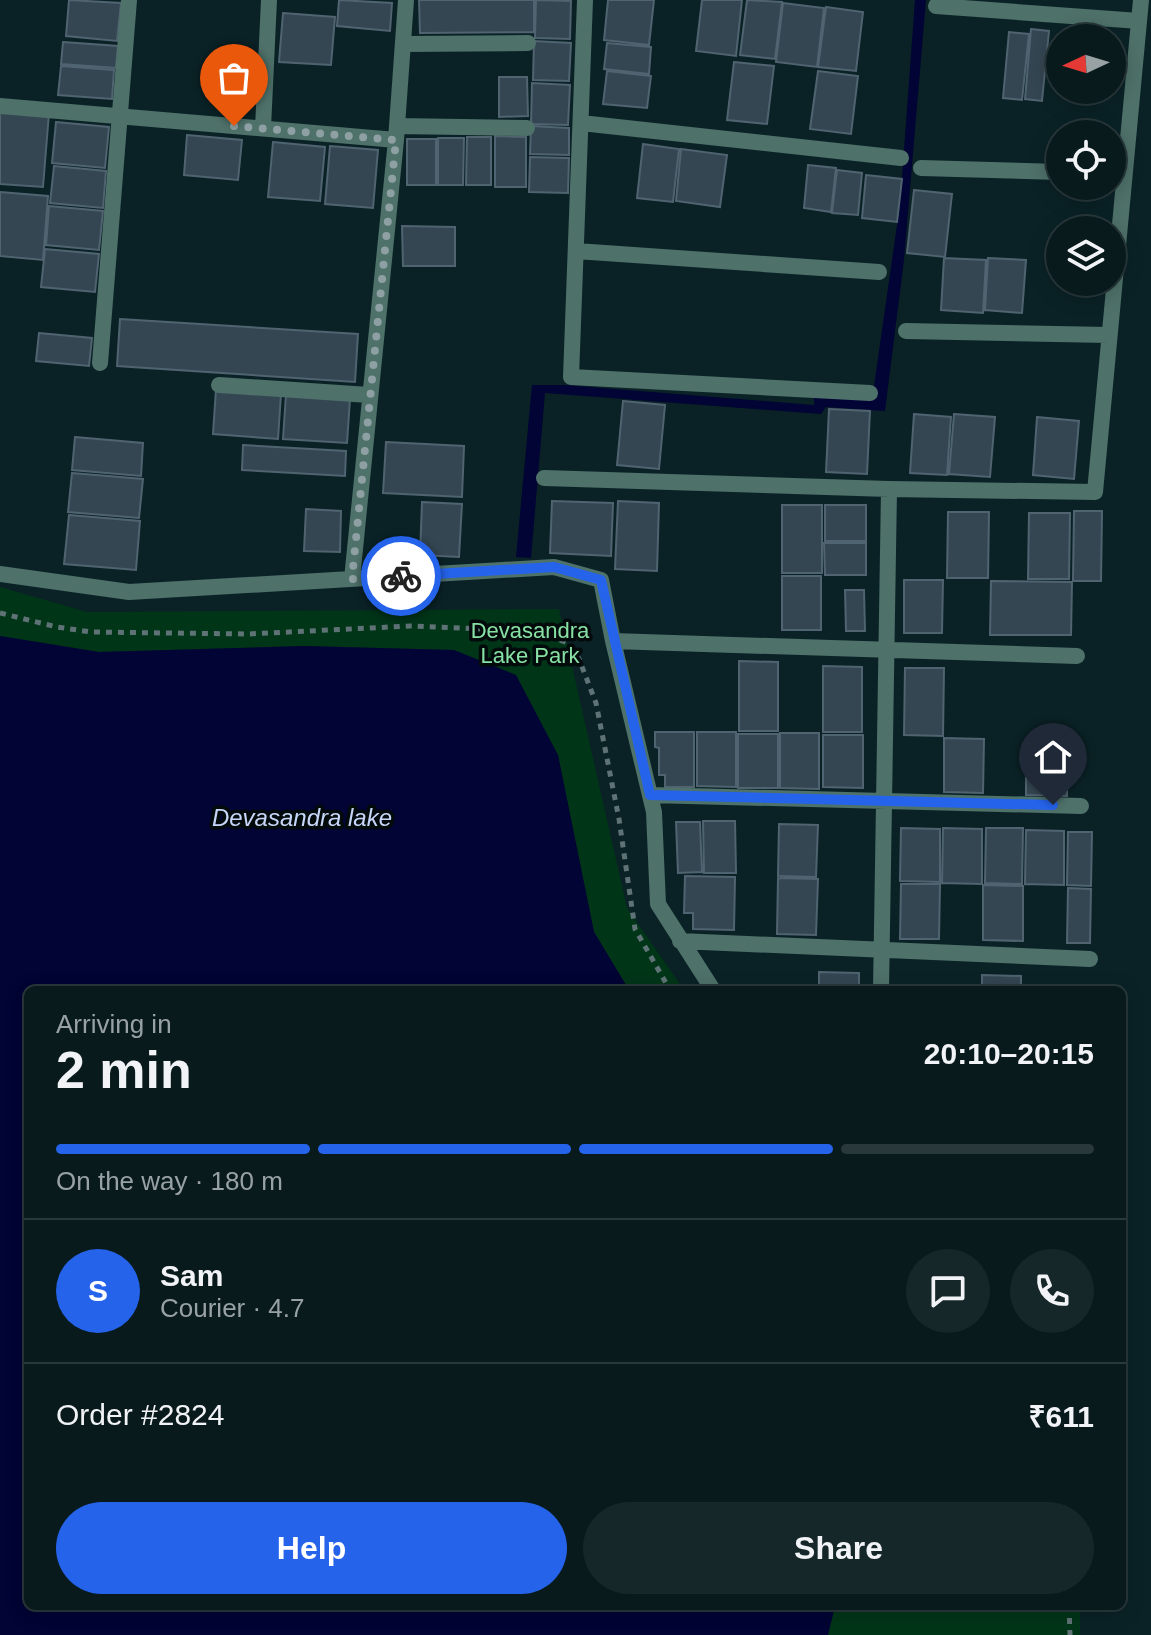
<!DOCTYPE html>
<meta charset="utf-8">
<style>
:root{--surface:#081a1c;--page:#162729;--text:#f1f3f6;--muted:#98a1a3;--line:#29383b;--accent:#2563eb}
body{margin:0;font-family:Arial,sans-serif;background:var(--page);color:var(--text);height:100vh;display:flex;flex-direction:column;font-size:30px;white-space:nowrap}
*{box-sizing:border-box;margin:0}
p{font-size:26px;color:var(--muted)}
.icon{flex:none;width:44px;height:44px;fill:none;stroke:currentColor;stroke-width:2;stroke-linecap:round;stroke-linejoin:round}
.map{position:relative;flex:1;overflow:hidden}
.details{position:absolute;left:24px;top:986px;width:1102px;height:624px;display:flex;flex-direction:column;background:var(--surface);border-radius:12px;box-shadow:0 4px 20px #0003,0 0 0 2px var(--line)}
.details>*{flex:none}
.needle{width:52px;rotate:266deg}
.fabs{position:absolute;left:1046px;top:24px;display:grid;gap:16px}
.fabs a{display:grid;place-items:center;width:80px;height:80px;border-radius:50%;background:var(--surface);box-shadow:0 4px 20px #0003,0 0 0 2px var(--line);font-size:40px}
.pin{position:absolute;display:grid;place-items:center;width:68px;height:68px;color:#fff;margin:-82px -34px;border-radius:50% 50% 50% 0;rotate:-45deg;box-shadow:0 0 8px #0007}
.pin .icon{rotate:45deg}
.courier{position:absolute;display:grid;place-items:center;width:80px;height:80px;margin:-40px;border:6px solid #2563eb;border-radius:50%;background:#fff;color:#222;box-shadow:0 2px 10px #0007}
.summary em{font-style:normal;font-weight:700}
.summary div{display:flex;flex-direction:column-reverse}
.summary{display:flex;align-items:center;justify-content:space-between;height:136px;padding:0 32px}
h1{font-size:52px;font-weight:700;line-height:60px}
.bar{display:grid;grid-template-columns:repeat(4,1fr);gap:12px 8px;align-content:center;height:96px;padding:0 32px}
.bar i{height:10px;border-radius:6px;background:var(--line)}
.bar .on{background:var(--accent)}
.bar p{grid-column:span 4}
.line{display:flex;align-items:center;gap:20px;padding:0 32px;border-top:2px solid var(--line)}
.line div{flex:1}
.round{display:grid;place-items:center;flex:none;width:84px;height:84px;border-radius:42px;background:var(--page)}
.primary-button{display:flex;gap:16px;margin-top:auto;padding:16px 32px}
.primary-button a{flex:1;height:92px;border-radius:48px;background:var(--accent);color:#fff;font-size:32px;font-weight:700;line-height:92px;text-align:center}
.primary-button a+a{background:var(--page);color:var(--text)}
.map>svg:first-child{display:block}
.green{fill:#003518}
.water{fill:#010434}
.building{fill:#344652;stroke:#506370;stroke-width:2}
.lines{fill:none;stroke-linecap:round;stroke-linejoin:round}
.path{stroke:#5f7376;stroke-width:5;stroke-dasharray:6 6;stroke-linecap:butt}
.minor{stroke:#4e716a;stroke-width:16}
.done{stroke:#8ea0a3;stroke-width:8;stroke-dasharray:0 14.4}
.route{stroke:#2563eb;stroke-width:10}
.labels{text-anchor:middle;stroke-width:7;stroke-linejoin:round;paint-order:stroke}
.park-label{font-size:22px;fill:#87e1a4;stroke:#030a0c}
.water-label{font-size:24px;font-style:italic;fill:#c7d6f8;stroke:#030a0c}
</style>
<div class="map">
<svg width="1151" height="1635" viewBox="0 0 1151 1635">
<rect width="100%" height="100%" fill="#0a2226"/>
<path class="green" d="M0,587L87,612L559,609L627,908L684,990H629L594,932L558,755L454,650L304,646L99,652L0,636Z
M835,1606H1080V1635H828Z"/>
<path class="water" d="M915,0H926L904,260L885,411L826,407L821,414L545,393L531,558L516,557L532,385H565L814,405V397L872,400L900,204Z
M0,636L99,652L304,646L454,650L516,675L558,755L594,932L629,990H28V1606H835L828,1635H0Z"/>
<path class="building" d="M69,0L121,3L117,41L66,36Z
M339,0L392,3L390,31L337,26Z
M419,0H534V32L420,33Z
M536,0L571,1L570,39L535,38Z
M608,0H654L649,45L604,40Z
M702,0H742L736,56L696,51Z
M747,0L782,2L775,59L740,55Z
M783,3L824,8L817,67L776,62Z
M826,7L863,12L856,71L818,67Z
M283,13L335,17L331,65L279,62Z
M1031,29L1049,31L1042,101L1025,99Z
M1009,32L1029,34L1022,100L1003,98Z
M534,41L571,43L569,81L533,80Z
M63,42L118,46L116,68L61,64Z
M607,43L651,47L649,74L604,69Z
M734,62L774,66L767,124L727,120Z
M61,66L114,70L112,99L58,95Z
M607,71L651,76L647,108L603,104Z
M818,71L858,76L851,134L810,129Z
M499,77H527L528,116L499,117Z
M532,83L570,85L568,125L531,124Z
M0,109L49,113L43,187L0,184Z
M56,122L109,127L105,168L52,163Z
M531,126L569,128V155L530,154Z
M187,135L242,140L238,180L184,175Z
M495,136L526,137V187H495Z
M467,137H491V185H466Z
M438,138H464L463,185H438Z
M407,139H436V185H407Z
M273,142L325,147L320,201L268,197Z
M643,144L679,149L673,202L637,198Z
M330,146L378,150L373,208L325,204Z
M681,149L727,155L720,207L676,201Z
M530,157L569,158L568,193L529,192Z
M808,165L836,168L831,212L804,208Z
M54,166L106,171L103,208L50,203Z
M837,170L862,173L858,215L832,213Z
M866,175L902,179L897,222L862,218Z
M914,190L952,194L945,257L907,253Z
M0,192L48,196L43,260L0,256Z
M49,206L103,211L99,250L46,245Z
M402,226L455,227V266H403Z
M45,249L99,254L95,292L41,287Z
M944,258L986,260L983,313L941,310Z
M988,258L1026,260L1022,313L985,310Z
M120,319L358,334L355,382L117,366Z
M39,333L92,338L89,366L36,361Z
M216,389L281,394L278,439L213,434Z
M286,394L350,399L347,443L283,439Z
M623,401L665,405L659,469L617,465Z
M829,409L870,411L867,474L826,472Z
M914,414L951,417L947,475L910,473Z
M954,414L995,417L990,477L949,474Z
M1037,417L1079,421L1074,479L1033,475Z
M75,437L143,443L141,476L72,470Z
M386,442L464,446L462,497L383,493Z
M243,445L346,451L345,476L242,470Z
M72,473L143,479L139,518L68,512Z
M552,501L613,503L611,556L550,553Z
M618,501L659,503L657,571L615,569Z
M422,502L462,504L459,557L420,555Z
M782,505H822V573H782Z
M825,505H866V541H825Z
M306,509L341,511L340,552L304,551Z
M1074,511H1102L1101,581H1073Z
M948,512H989L988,578H947Z
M1029,513H1070L1069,579H1028Z
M69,515L140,521L136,570L64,564Z
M824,543H866V575H825Z
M782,576H821V630H782Z
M904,580H943L942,633H904Z
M991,581L1072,582L1071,635H990Z
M845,590H864L865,631H846Z
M739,661L778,662V731H739Z
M823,666L862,667V732H823Z
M905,668H944L943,736L904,735Z
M655,732H694V787H665V775H659V748L655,747Z
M697,732H736V787L697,786Z
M780,733H819V789L780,788Z
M738,734H778V788H738Z
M823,735H863V788L823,787Z
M944,738L984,739L983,793L944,792Z
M1026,741L1067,742V796L1026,795Z
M703,821H735L736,873H704Z
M676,822H700L702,872L678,873Z
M779,824L818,825L816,877L778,876Z
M901,828L940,829V882L900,881Z
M943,828L982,829V884L942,883Z
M986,828H1023L1022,884L985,883Z
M1026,830L1064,831V885L1025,884Z
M1068,832H1092L1091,886L1067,885Z
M685,876L735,877L734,930L693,929V913H684Z
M778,878L818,879L816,935L777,934Z
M901,884H940L939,939H900Z
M983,885L1023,886V941L983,940Z
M1068,888L1091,889L1090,943H1067Z
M819,972L859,973V990H819Z
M982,975L1021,976V990H982Z"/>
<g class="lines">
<path class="path" d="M0,613L57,627L91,632L248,634L410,626L535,631L568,643L579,659L596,703L619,819L635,929L670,990
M1069,1606L1070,1635"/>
<path class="minor" d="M585,0L571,377L870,393
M936,6L1139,21
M404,44L528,43
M0,106L396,140
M581,123L901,158
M397,126L527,128
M263,128L269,0
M921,168L1060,172
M576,251L879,272
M906,331L1109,335
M100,363L129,0
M219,385L369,395
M544,478L889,489L1095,492L1141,0
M0,574L129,592L554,567L601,580L613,641L654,812L658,904L713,990
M352,579L396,140L406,0
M613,641L1077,656
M650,795L1081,806
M680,941L1090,959
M881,990L889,489"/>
</g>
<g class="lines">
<path class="done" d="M234,126L396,140L352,579L401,576"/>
<path class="route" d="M401,576L554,567L601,580L650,795L1053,805"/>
</g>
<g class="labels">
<g class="park-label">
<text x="530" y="638">Devasandra<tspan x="530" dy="25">Lake Park</tspan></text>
</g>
<g class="water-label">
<text x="302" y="826">Devasandra lake</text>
</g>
</g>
</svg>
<div class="fabs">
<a><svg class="needle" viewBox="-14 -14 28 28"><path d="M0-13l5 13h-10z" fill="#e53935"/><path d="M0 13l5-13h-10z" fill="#98a1a3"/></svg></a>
<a><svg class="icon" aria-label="locate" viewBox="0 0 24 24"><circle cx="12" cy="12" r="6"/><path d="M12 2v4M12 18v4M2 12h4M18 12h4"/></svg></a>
<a><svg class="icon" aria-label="layers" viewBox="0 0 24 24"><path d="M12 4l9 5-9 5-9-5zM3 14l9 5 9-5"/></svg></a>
</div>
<div class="pin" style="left:234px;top:126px;background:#ea580c"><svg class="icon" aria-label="bag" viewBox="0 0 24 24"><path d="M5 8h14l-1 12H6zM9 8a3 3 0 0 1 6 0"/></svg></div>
<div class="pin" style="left:1053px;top:805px;background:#1f2937"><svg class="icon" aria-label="home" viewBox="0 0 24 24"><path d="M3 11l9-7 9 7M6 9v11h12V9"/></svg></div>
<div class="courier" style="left:401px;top:576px"><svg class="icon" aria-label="bike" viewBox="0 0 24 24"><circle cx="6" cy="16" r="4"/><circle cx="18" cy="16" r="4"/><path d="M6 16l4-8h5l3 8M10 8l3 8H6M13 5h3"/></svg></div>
<section class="details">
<div class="summary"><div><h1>2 min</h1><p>Arriving in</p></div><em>20:10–20:15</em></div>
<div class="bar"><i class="on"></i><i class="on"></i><i class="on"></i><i></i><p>On the way · 180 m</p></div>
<div class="line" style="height:144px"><b class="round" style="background:var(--accent);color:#fff">S</b><div><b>Sam</b><p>Courier · 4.7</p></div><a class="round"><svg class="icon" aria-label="chat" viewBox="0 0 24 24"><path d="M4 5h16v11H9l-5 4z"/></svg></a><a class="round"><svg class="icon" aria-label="phone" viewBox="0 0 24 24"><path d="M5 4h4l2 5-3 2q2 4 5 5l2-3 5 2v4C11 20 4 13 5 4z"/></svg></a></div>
<div class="line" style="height:104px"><div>Order #2824</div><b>₹611</b></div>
<div class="primary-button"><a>Help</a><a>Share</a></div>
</section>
</div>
